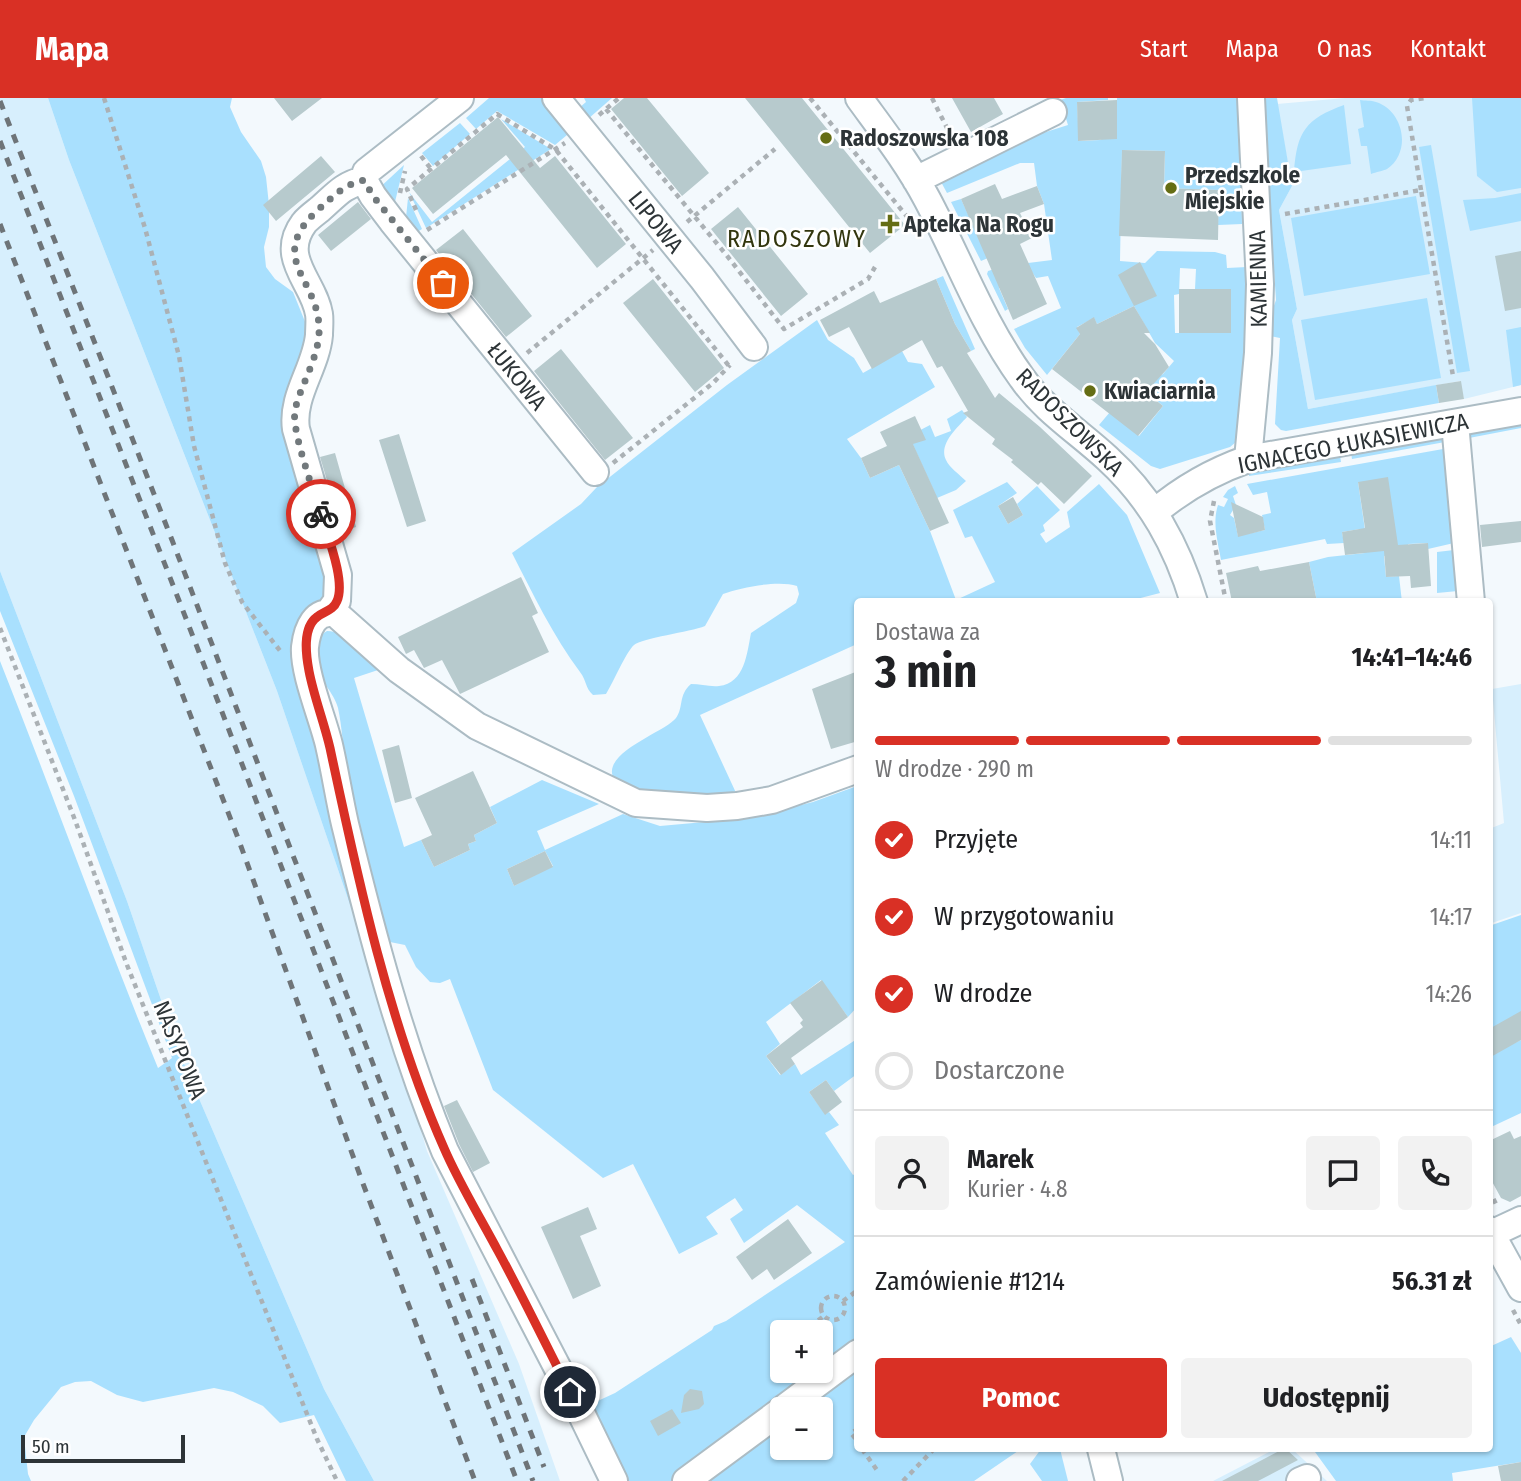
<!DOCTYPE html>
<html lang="pl">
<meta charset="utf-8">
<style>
:root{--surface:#fff;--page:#f2f2f2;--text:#202124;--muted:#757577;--line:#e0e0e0;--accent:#d93025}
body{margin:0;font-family:"Fira Sans Condensed",sans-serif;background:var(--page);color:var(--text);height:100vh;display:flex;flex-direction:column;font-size:26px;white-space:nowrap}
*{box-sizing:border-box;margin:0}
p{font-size:23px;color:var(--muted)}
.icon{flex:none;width:38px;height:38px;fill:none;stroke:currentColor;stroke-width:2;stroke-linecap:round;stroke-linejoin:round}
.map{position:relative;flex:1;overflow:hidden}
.side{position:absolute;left:854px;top:500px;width:639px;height:854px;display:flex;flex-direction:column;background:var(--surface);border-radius:7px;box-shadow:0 2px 5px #0004}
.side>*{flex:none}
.tools{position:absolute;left:770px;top:1222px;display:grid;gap:14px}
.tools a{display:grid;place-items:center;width:63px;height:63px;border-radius:7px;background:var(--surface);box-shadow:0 2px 5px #0004;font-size:35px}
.scale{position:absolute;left:21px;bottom:18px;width:164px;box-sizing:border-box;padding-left:7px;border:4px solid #2d3437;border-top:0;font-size:19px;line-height:24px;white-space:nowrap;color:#2d3437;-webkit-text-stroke:5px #fff;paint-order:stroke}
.pin{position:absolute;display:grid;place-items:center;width:60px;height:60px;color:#fff;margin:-30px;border:4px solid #fff;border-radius:50%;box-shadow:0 2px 7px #0007}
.courier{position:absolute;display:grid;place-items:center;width:70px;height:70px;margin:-35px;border:5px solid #d93025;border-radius:50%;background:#fff;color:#222;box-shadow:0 2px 9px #0007}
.headline em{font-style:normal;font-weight:700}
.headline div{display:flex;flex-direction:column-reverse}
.headline{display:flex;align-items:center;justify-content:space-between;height:119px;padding:0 21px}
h1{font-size:46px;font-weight:700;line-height:52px}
.bar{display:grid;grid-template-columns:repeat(4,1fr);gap:10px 7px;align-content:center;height:84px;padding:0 21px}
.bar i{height:9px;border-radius:5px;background:var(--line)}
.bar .selected{background:var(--accent)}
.bar p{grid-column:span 4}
.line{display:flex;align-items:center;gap:18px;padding:0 21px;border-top:2px solid var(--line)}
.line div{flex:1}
.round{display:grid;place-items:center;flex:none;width:74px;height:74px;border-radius:7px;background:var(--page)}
ol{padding:0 21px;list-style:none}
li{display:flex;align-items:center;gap:21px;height:77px}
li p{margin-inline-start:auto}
li .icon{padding:7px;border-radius:50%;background:var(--accent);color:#fff;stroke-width:4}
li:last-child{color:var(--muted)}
li i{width:38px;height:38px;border:4px solid var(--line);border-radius:50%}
.action{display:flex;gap:14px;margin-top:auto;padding:14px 21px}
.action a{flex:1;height:80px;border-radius:7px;background:var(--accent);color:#fff;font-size:28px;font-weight:700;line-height:80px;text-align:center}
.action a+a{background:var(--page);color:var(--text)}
header{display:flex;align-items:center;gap:42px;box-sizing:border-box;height:98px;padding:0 35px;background:var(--accent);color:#fff}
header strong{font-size:33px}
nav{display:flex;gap:38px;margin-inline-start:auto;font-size:24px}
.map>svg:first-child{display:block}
.built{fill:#d7effd}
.green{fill:#a9e0fe;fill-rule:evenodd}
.building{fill:#b7cacd}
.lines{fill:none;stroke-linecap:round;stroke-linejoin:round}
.minor-casing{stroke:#acbcc4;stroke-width:30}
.path{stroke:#abb1b5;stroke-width:4.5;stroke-dasharray:5 5;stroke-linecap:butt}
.minor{stroke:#fff;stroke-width:26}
.rail{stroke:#6e7478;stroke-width:5;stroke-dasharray:9 9;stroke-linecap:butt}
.done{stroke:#72797c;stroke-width:7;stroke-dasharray:0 12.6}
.route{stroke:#d93025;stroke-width:9}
.poi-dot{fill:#656d14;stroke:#fff;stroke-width:2.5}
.labels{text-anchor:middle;stroke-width:5;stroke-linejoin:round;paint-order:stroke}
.poi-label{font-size:23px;font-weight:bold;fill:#2d3437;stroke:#fff;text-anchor:start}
.street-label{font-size:23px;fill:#2d3437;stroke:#fff}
.neighbourhood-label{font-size:24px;letter-spacing:2px;fill:#32360e;stroke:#fff}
</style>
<header>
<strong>Mapa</strong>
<nav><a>Start</a><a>Mapa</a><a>O nas</a><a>Kontakt</a></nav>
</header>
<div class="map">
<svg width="1521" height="1383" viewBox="0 0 1521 1383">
<rect width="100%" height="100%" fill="#f3f9fd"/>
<path class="built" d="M0,0H48L69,62L277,593L388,918L427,1053L519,1266L560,1383H374L324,1291L179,954L127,803L0,473Z
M1345,0H1521V287L1464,301L1460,283L1308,311L1292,222L1297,211L1279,112L1292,88L1277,6Z
M1521,586V815L1489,826V731L1504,725L1492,591Z
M1275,1351H1292L1327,1383H1213Z"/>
<path class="green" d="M48,0H232L230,9L241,34L261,63L266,79L269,107V129L264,149L266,169L275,181L293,194L308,231L305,258L291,289L333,479L327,499L307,515L388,918L277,593L69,62Z
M489,0H548L573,32L555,47L497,13L476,31L466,20Z
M584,0H612L588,21L579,10L586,4Z
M1066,0H1108V2L1077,4L1079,43L1100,42L1107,38H1117V0H1239L1242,126L1218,127L1219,92L1164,90L1165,53L1122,52L1120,163L1145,165L1157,153L1215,154L1226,157L1227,170L1247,169L1249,244L1239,337L1236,344L1230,349L1160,371L1151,368L1099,327L1110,314L1139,338L1163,308L1140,288L1163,276L1174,263L1155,245L1134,208L1097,226L1094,220L1077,229L1080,236L1047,277L1025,250L1014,231L1061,210L1048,178L1036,180L1032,174L999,190L1008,211L1005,213L987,176L988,173L1004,168L1052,162L1044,106L1037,88L1034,65H1020L947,95L940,82L1027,40L1068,27L1060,2ZM1180,170L1196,171L1195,191H1231V235H1175L1174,197L1179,196Z
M1262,0H1277L1292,88L1279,112L1297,211L1292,222L1308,311L1436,287L1439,305L1286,333L1281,332L1275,326L1280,240L1270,238L1271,216L1276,202Z
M1472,0H1521V90L1497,94L1477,78Z
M1360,2C1365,3 1371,2 1376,4C1404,13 1412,54 1387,71C1383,73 1376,74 1371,76L1367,48H1361L1358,31L1364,29Z
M1344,7L1351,66L1294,74C1297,33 1306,21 1344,7Z
M501,21L551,51L426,130L409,94L432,124L525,49Z
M460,25L470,36L433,68L422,55Z
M1431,47L1470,273L1457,275L1419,49Z
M404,67L392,116L377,92Z
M1521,95V123L1470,133L1463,102L1495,100Z
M1416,98L1430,176L1304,198L1291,120Z
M408,100L422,131L411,138L405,129Z
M961,101L988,160L981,163L951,104Z
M943,178L975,251L971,253L955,226L936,181Z
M1427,200L1441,280L1315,302L1301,222Z
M817,222L828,242L854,260L863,275L902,253L908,264L922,266L935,289L847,341L861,360L870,380L899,367L930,433L956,502L995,484L972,438L965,440L953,412L1007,384L1017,395L998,408L1008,426L1023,417L1017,406L1037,388L1060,412L1043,427L1045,433L1040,436L1046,445L1070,429L1067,414L1099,386L1127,417L1160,495L1125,504H858L857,546L700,617L737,697L689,703L620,688C587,659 665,635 676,620C684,609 678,597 691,586C700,586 710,589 719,588C745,585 747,555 751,535L796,505L799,496L797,488C779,482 741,489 723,496L705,528C690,534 642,540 634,547C626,554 613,585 606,596L593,597C585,590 587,583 580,574C553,538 533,496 512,455L581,406L597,389L727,287Z
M1521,229V287L1513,289L1506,232Z
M962,312L967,319C958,329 938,346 946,362C949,369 960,377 966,383L956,392L937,400L909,338L930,327L935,339L951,333L947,321Z
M1521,324V330L1469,340V333Z
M1444,337L1445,344L1352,361L1351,355Z
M1443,351L1454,445L1428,451V445L1408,446V456L1384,458L1386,479L1399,478L1402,504H1317L1309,464L1328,459L1365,455L1360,431L1342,434L1344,445L1327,446L1325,441L1221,462C1218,444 1212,425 1218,407L1224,409L1228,401L1223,399L1228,392L1235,388L1238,395L1233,398L1236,407L1230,417L1234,420L1238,438L1265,432L1262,417L1271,415L1267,394L1253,397L1247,386ZM1358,384L1395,428L1365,432Z
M1340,357L1341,364L1249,378V373Z
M1454,452L1458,493L1437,495V454Z
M0,473L127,803L179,954L324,1291L374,1383H346L314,1317L280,1325L263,1308L233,1294L214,1290L143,1304L117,1297L91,1283L75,1284L61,1289L34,1322L24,1339L28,1376L31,1383H0V563C54,699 103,836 158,970L172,960L74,698L0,513Z
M327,533C347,533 366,558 381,571L354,580L404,749L421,742L434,769L470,752L468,746L476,743L474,737L497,725L490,709L542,682L599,706L537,733L545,752L623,716L660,728L749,720L813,704L857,688V909L848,919L821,882L766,924L780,946L766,958L780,977L795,966L801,977L857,941V976L834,993L826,982L809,994L825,1016L829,1014L839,1027L825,1035L853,1077L857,1075L858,1351H1021L1018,1353L974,1383H611L589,1307L615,1295L712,1232L714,1228L726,1223L845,1144L797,1107L744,1145L730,1121L743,1112L735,1100L706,1119L718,1136L679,1156L633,1066L603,1080L493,992L450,881L440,885L430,884L416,869L405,847L390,844L383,838C370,786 357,733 348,680C343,657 343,633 338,610C334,594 319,583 317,567C315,555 316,538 327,533ZM545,753L553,768L514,788L507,771ZM782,1234H821V1272H782ZM782,1311H821V1349H782Z
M1521,817V924L1489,931V828Z
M1521,942V1015L1489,1030V957Z
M1511,1239L1521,1255V1364L1452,1375L1453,1383H1336L1315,1354L1301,1351H1489V1249Z
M1041,1351H1060L1068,1383H1042L1030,1366Z"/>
<path class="building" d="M274,0H322L292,23Z
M624,0H647L709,75L682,98L611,11Z
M745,0H802L905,127L870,155Z
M952,0H994L1003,16L971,34Z
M1117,2V41L1078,43L1077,4Z
M498,19L540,70L555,58L626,146L597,170L506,57L433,116L412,90Z
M1122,52L1165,53L1164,90L1219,92L1218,142L1119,138Z
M321,58L335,74L276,123L263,107Z
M995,86L1002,101L1037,88L1044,106L1020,115L1032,140L1020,146L1047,206L1013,222L961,101Z
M358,104L371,121L331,153L318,137Z
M738,109L808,196L781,218L711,131Z
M463,131L532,218L506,239L436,152Z
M1521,153V210L1505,213L1495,158Z
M1140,164L1157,198L1134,208L1118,177Z
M653,181L724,270L695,294L623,205Z
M936,181L955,226L971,253L967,255L995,300L999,295L1040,329L1092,378L1064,406L1041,384L1038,387L1011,364L1013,362L992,346L995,341L963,315L968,313L942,268L937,270L922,242L872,271L849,229L829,239L820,222L874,193L880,205Z
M1179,191H1231V235H1179Z
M1134,208L1150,235H1144L1155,246L1169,269L1146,294L1163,308L1138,338L1052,271L1080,236L1076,230L1094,219L1097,226Z
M561,251L633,340L605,362L534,273Z
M1461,283L1464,301L1439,305L1436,287Z
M915,318L926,342L913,346L949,425L930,433L899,367L870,380L861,360L887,348L880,334Z
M399,336L426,423L407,429L379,342Z
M335,355L356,429L342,433L320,359Z
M1388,379L1398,447L1428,445L1431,488L1411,490L1410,478L1386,479L1384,453L1345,457L1342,434L1365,430L1358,384Z
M1013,399L1023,417L1008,426L998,408Z
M1231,404L1263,419L1265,432L1238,439Z
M1521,423V444L1482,449L1480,427Z
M1309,464L1317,504H1232L1226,475L1258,468L1260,473Z
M521,479L538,515L532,518L549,554L460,596L442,562L424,570L414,552L406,556L398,539Z
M858,573V643L831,651L812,591Z
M399,647L412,700L395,705L382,652Z
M473,673L497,725L474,737L476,743L468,746L470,752L434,769L421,742L432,737L415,700Z
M545,753L553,769L514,788L507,771Z
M822,882L848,919L791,960L795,966L781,977L766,958L803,929L800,925L803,922L790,905Z
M1521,913V942L1489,960V931Z
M826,982L842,1004L825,1017L809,994Z
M457,1002L490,1065L473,1074L459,1046L444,1008Z
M1510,1033L1514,1041L1521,1038V1098L1510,1104L1501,1100L1489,1078V1043Z
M588,1109L597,1131L580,1138L601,1188L573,1201L541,1129Z
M788,1121L812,1155L774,1182L767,1171L752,1182L736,1159Z
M690,1291L702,1293L704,1306L699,1311L681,1315L684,1297Z
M672,1311L681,1325L658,1338L650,1323Z
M1283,1351H1286L1298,1362L1258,1383H1222Z
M1521,1364V1383H1501L1498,1368Z"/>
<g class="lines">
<defs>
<path id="minor" d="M460,0L366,74L364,82L373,98L392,123L595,374
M556,0L702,180L754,249
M859,0C883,33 908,65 927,101C959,161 982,225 1022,280C1044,312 1079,334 1107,360C1151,400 1177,448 1194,504
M916,82L1053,14
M1455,325L1471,504
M1248,361L1258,255L1260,186L1251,0
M1155,414C1182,391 1214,373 1248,361L1521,313
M329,514L337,503L338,477L296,331C291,298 316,270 319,237C319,231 320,222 319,216C314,184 278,160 304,125C308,120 315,115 320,111C336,97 343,87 364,82
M1489,1132L1521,1190
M1491,1136L1521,1122
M783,1311L858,1255
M1101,1351L1109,1383
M614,1383L582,1317L445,1053C401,947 372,836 345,726C339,700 335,673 329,647C323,621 303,574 305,549C307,531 315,510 336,516L399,572L477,628L636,705L707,710L737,708L772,702L858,671
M686,1383L782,1312
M1300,1383L1307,1380"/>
</defs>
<use href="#minor" class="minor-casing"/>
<path class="path" d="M104,0L145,130L179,258L194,348L225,465L242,504L281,554
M810,0L909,121
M932,0L952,40
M606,11L728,159L784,231L868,181L875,169
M599,17L619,0
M421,58L431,71
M1421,92L1407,8L1411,2L1425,0
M400,95L405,73
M416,112L407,91L497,16L556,52L729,268
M1285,116L1421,92L1453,278
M687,124L775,51
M427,132L565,45
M527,255L653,152
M613,365L713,285L730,267
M1214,403L1210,423L1226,504
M0,530L75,722L127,867L317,1341L337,1383
M1489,1092L1498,1110
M821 1210a12 12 0 1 1 24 0a12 12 0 1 1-24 0Z
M843,1203L858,1192
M1513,1212L1521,1227
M802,1234L824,1218
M858,1331L851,1335L858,1344
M862,1351L879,1375
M903,1383L934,1351"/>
<use href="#minor" class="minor"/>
<path class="rail" d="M0,3L172,442L533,1383
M0,43L199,554L517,1383
M0,126L238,740L362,1083L475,1383
M472,1181L544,1369"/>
</g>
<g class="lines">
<path class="done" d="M321,416C314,394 291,332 295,312C301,286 317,263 319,236C322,180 262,162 320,110C336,96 344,87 364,82L373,98L443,185"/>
<path class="route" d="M321,416C327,437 346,483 337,503C333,513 324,513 317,519C302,530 306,557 309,573C314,599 324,624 330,650C358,782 389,926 444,1050C459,1085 480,1119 498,1153C523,1199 546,1247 570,1294"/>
</g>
<g class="poi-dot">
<circle cx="826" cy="40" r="7"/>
<circle cx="1171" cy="90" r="7"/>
<path d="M886.5 115.5h7v7h7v7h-7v7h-7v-7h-7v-7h7z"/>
<circle cx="1090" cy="293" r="7"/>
</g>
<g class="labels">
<g class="poi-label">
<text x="840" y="48">Radoszowska 108</text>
<text x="1185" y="85">Przedszkole<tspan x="1185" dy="26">Miejskie</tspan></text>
<text x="904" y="134">Apteka Na Rogu</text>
<text x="1104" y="301">Kwiaciarnia</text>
</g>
<g class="street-label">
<text transform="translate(656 124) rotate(51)" y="8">LIPOWA</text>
<text transform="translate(1258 181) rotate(-91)" y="8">KAMIENNA</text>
<text transform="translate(517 278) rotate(51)" y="8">ŁUKOWA</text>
<text transform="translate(1070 324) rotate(45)" y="8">RADOSZOWSKA</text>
<text transform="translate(1353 345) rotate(-11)" y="8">IGNACEGO ŁUKASIEWICZA</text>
<text transform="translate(180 952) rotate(68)" y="8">NASYPOWA</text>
</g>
<g class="neighbourhood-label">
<text x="797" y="149">RADOSZOWY</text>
</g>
</g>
</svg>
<div class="tools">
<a>+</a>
<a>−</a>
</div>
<div class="scale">50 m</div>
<div class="pin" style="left:443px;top:185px;background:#ea580c"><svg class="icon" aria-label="bag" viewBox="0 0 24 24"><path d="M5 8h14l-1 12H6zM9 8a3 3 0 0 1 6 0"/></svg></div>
<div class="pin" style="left:570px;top:1294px;background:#1f2937"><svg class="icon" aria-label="home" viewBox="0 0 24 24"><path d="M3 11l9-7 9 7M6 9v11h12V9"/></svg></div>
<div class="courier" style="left:321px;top:416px"><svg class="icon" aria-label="bike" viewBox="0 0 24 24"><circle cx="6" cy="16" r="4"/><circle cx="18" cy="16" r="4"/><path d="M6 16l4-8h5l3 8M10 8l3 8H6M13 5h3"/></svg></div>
<section class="side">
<div class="headline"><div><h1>3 min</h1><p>Dostawa za</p></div><em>14:41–14:46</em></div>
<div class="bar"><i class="selected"></i><i class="selected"></i><i class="selected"></i><i></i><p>W drodze · 290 m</p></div>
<ol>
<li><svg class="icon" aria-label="check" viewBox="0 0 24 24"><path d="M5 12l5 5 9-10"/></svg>Przyjęte<p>14:11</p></li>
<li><svg class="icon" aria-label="check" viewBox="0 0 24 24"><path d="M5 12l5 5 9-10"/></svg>W przygotowaniu<p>14:17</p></li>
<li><svg class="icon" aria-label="check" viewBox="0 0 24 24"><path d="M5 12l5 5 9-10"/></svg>W drodze<p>14:26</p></li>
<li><i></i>Dostarczone</li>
</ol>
<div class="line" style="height:126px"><a class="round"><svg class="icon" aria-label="person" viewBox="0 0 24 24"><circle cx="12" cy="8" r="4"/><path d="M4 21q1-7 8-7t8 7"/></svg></a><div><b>Marek</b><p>Kurier · 4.8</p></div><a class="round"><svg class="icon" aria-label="chat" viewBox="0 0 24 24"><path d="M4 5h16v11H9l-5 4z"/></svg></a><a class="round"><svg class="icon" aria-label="phone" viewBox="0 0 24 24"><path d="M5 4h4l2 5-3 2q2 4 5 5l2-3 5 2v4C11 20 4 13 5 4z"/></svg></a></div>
<div class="line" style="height:91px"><div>Zamówienie #1214</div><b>56.31 zł</b></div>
<div class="action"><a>Pomoc</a><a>Udostępnij</a></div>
</section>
</div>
